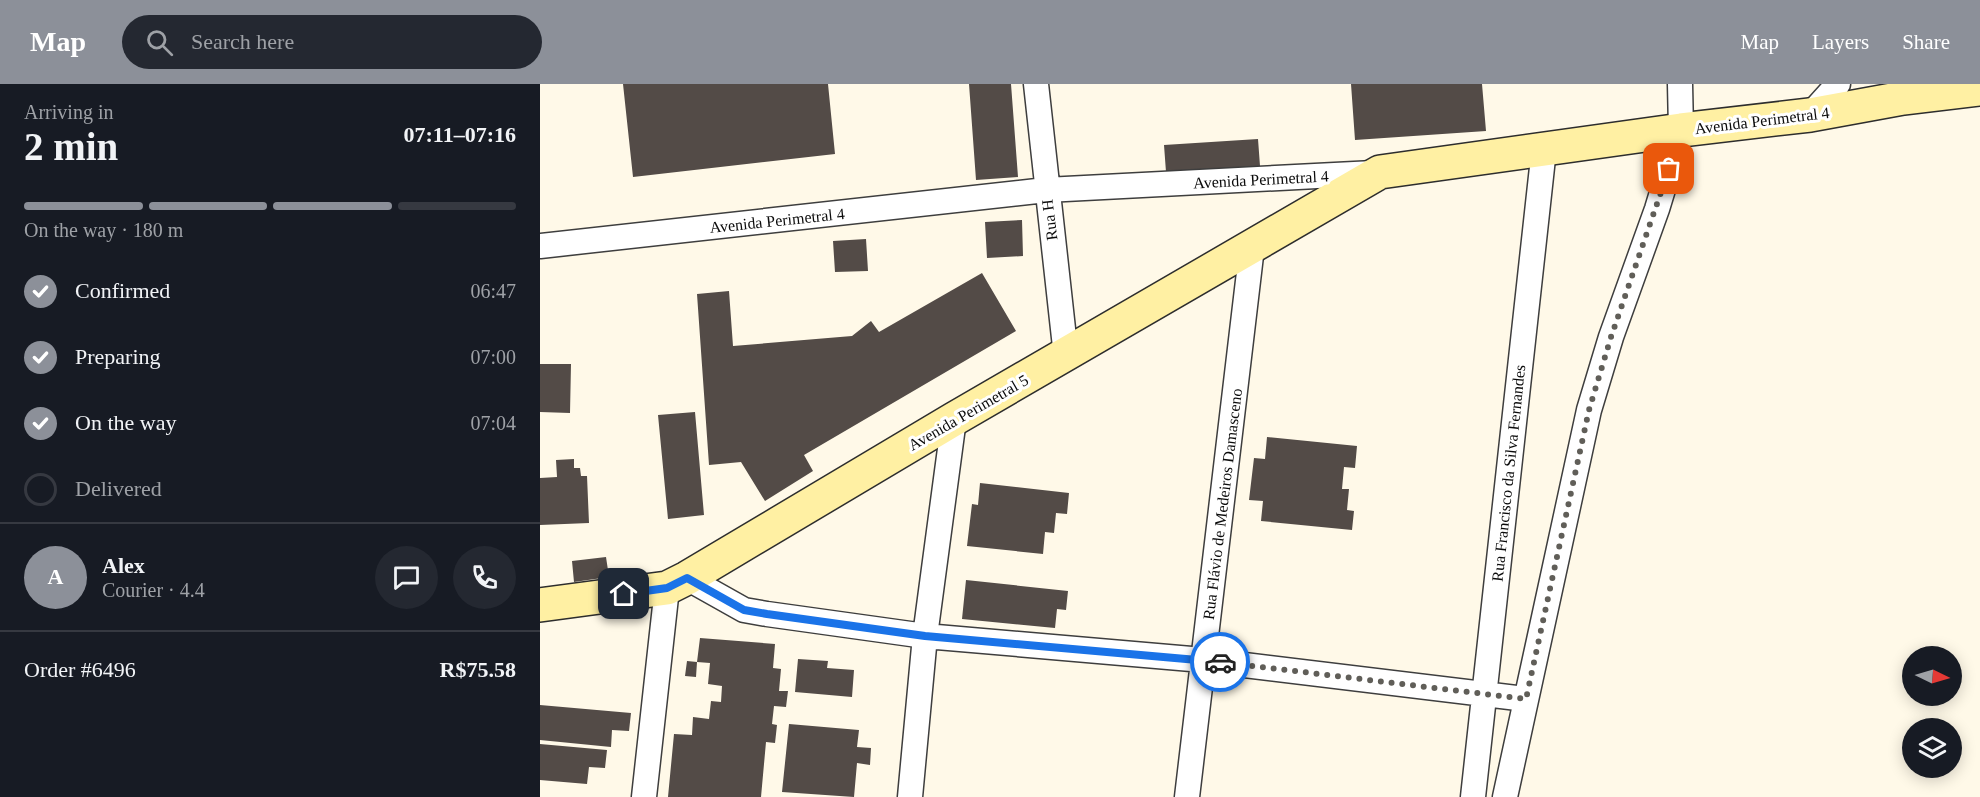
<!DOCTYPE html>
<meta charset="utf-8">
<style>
:root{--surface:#171b24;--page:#242831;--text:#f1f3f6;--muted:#9ea1a6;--line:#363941;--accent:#8c9099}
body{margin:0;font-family:Georgia,serif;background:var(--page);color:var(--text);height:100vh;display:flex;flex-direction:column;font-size:22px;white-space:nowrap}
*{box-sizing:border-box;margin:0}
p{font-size:20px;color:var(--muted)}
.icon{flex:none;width:33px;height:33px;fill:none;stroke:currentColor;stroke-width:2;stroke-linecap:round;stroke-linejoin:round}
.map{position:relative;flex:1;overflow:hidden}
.side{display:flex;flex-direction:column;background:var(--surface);width:540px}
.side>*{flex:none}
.needle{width:39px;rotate:95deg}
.tools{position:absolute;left:1362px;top:562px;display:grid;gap:12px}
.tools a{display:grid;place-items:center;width:60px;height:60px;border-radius:50%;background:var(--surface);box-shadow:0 3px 15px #0003;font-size:30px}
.pin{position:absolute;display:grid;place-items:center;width:51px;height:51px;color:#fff;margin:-26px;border-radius:12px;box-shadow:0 3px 9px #0006}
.courier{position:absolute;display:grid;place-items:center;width:60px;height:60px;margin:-30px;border:4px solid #1a73e8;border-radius:50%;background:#fff;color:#222;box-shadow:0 2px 8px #0007}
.summary em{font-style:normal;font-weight:600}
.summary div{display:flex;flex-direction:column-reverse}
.summary{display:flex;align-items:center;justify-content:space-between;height:102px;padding:0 24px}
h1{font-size:39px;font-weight:600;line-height:45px}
.bar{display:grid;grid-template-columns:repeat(4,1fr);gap:9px 6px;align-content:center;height:72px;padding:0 24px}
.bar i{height:8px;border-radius:4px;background:var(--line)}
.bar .active{background:var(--accent)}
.bar p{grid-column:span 4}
.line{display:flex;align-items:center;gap:15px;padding:0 24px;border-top:2px solid var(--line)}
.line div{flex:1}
.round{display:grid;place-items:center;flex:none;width:63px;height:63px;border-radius:32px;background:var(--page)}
ol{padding:0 24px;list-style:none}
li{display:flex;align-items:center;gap:18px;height:66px}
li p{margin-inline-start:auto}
li .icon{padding:6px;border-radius:50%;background:var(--accent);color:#fff;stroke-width:4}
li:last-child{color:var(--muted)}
li i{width:33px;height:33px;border:3px solid var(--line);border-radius:50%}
header{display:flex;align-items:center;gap:36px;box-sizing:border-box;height:84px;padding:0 30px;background:var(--accent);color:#fff}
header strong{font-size:28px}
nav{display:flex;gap:33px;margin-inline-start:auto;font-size:21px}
.search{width:420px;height:54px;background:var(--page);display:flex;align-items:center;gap:15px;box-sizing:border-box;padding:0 21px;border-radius:33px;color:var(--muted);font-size:22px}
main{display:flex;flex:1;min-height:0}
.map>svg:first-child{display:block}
.building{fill:#534b47}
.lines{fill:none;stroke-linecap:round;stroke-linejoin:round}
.street-casing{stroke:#3e3e3e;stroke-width:27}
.secondary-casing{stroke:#2d2d2d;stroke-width:36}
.street{stroke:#fff;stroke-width:24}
.secondary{stroke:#fff0a3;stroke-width:33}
.done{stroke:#605e58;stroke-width:6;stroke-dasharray:0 10.8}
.route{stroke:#1a73e8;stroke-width:8}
.labels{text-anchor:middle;stroke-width:6;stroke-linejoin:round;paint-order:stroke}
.street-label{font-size:16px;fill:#0b0b0b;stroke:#fff}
</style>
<header>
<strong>Map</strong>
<div class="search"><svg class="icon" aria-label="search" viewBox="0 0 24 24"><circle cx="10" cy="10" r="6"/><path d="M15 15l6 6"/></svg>Search here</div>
<nav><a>Map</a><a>Layers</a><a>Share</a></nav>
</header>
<main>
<section class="side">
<div class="summary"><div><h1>2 min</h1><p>Arriving in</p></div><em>07:11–07:16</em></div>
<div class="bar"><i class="active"></i><i class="active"></i><i class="active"></i><i></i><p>On the way · 180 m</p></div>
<ol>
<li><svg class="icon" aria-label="check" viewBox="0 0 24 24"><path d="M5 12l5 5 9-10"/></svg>Confirmed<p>06:47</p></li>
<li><svg class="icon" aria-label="check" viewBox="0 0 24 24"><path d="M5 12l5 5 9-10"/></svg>Preparing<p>07:00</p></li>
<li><svg class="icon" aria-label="check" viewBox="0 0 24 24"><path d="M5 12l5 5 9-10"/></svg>On the way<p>07:04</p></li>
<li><i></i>Delivered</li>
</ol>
<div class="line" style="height:108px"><b class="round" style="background:var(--accent);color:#fff">A</b><div><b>Alex</b><p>Courier · 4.4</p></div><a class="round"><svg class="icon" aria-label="chat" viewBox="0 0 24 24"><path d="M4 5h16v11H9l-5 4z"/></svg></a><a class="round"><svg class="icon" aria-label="phone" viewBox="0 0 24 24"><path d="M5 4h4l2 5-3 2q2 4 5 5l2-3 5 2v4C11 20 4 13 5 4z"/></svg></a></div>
<div class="line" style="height:78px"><div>Order #6496</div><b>R$75.58</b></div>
</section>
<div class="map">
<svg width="1440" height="713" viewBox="0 0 1440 713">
<rect width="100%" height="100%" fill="#fff9e8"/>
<path class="building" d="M83,0H288L295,70L93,93Z
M429,0H471L478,93L436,96Z
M811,0H942L946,47L815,56Z
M718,55L720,82L626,88L624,61Z
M482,136L483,172L447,174L445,138Z
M326,155L328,187L295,188L293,157Z
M442,189L476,247L264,371L273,387L225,417L201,378L169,381L157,210L189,207L193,262L312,252L331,237L339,248Z
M0,280H31L30,329L0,328Z
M155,328L164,431L128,435L118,331Z
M727,353L817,362L815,384L804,383L802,405H809L807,426L814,427L812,446L721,437L723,417L709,416L714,374L725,375Z
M34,375V384H40L41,392H47L49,439L0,441V394L17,393L16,376Z
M440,399L529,409L527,430L516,429L514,449L505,448L503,470L427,462L432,420L438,421Z
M66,473L69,493L34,498L32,477Z
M426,496L528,507L526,526L517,525L515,544L422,535Z
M160,554L235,560L233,584L241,585L239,607H248L246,623L234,622L232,640L237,641L235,659L226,658L221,713H128L134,650L152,651L153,633L169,635L171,617L181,618L182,602L168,600L170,579L157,578Z
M258,575L288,577L287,584L314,586L312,613L255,608Z
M147,577L157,578L156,593L145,592Z
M0,621L91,629L89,647L72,646L71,663L0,656Z
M249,640L319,646L317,663L331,664L330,681L317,679L314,713L242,708Z
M0,660L67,666L65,684L49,683L47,700L0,696Z"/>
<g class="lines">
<defs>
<path id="street" d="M496,0L526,272
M1270,31L1298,0
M0,162L506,106L834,89
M147,494L204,526L227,530L385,552L663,576L986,615
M104,713L127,504
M370,713L385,552L414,335
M647,713L712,163
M933,713L1004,65
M965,713L1049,326L1071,253L1117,125L1141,46L1140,0"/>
<path id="secondary" d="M0,521L127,504L147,494L414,335L840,88L1141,46L1270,31L1363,14L1440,5"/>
</defs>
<use href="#street" class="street-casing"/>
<use href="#secondary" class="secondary-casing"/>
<use href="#street" class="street"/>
<use href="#secondary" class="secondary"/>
</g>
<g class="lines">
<path class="done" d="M680,578L986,615L1049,326L1071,253L1129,85"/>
<path class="route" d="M84,510L127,504L147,494L204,526L227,530L385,552L680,578"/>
</g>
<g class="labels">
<g class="street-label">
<text transform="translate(1222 36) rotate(-7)" y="6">Avenida Perimetral 4</text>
<text transform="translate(721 95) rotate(-3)" y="6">Avenida Perimetral 4</text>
<text transform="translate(237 136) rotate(-6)" y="6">Avenida Perimetral 4</text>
<text transform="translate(509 136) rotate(-97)" y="6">Rua H</text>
<text transform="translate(428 328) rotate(-30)" y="6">Avenida Perimetral 5</text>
<text transform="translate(968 389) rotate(-84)" y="6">Rua Francisco da Silva Fernandes</text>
<text transform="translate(682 420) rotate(-83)" y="6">Rua Flávio de Medeiros Damasceno</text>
</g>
</g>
</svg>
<div class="tools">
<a><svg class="needle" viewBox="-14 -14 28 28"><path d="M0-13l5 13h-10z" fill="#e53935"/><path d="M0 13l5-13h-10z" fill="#9ea1a6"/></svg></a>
<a><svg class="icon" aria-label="layers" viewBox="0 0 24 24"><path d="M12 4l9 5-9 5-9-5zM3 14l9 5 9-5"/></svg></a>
</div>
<div class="pin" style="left:1129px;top:85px;background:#ea580c"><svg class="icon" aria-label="bag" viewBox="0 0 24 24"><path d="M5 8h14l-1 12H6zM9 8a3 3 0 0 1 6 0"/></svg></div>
<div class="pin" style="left:84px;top:510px;background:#1f2937"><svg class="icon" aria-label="home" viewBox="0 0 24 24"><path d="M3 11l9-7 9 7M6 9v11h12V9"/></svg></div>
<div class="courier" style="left:680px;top:578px"><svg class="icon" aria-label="car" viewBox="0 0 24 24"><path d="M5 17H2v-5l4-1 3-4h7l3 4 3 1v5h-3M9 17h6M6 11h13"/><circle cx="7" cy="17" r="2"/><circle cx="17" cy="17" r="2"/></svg></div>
</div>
</main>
